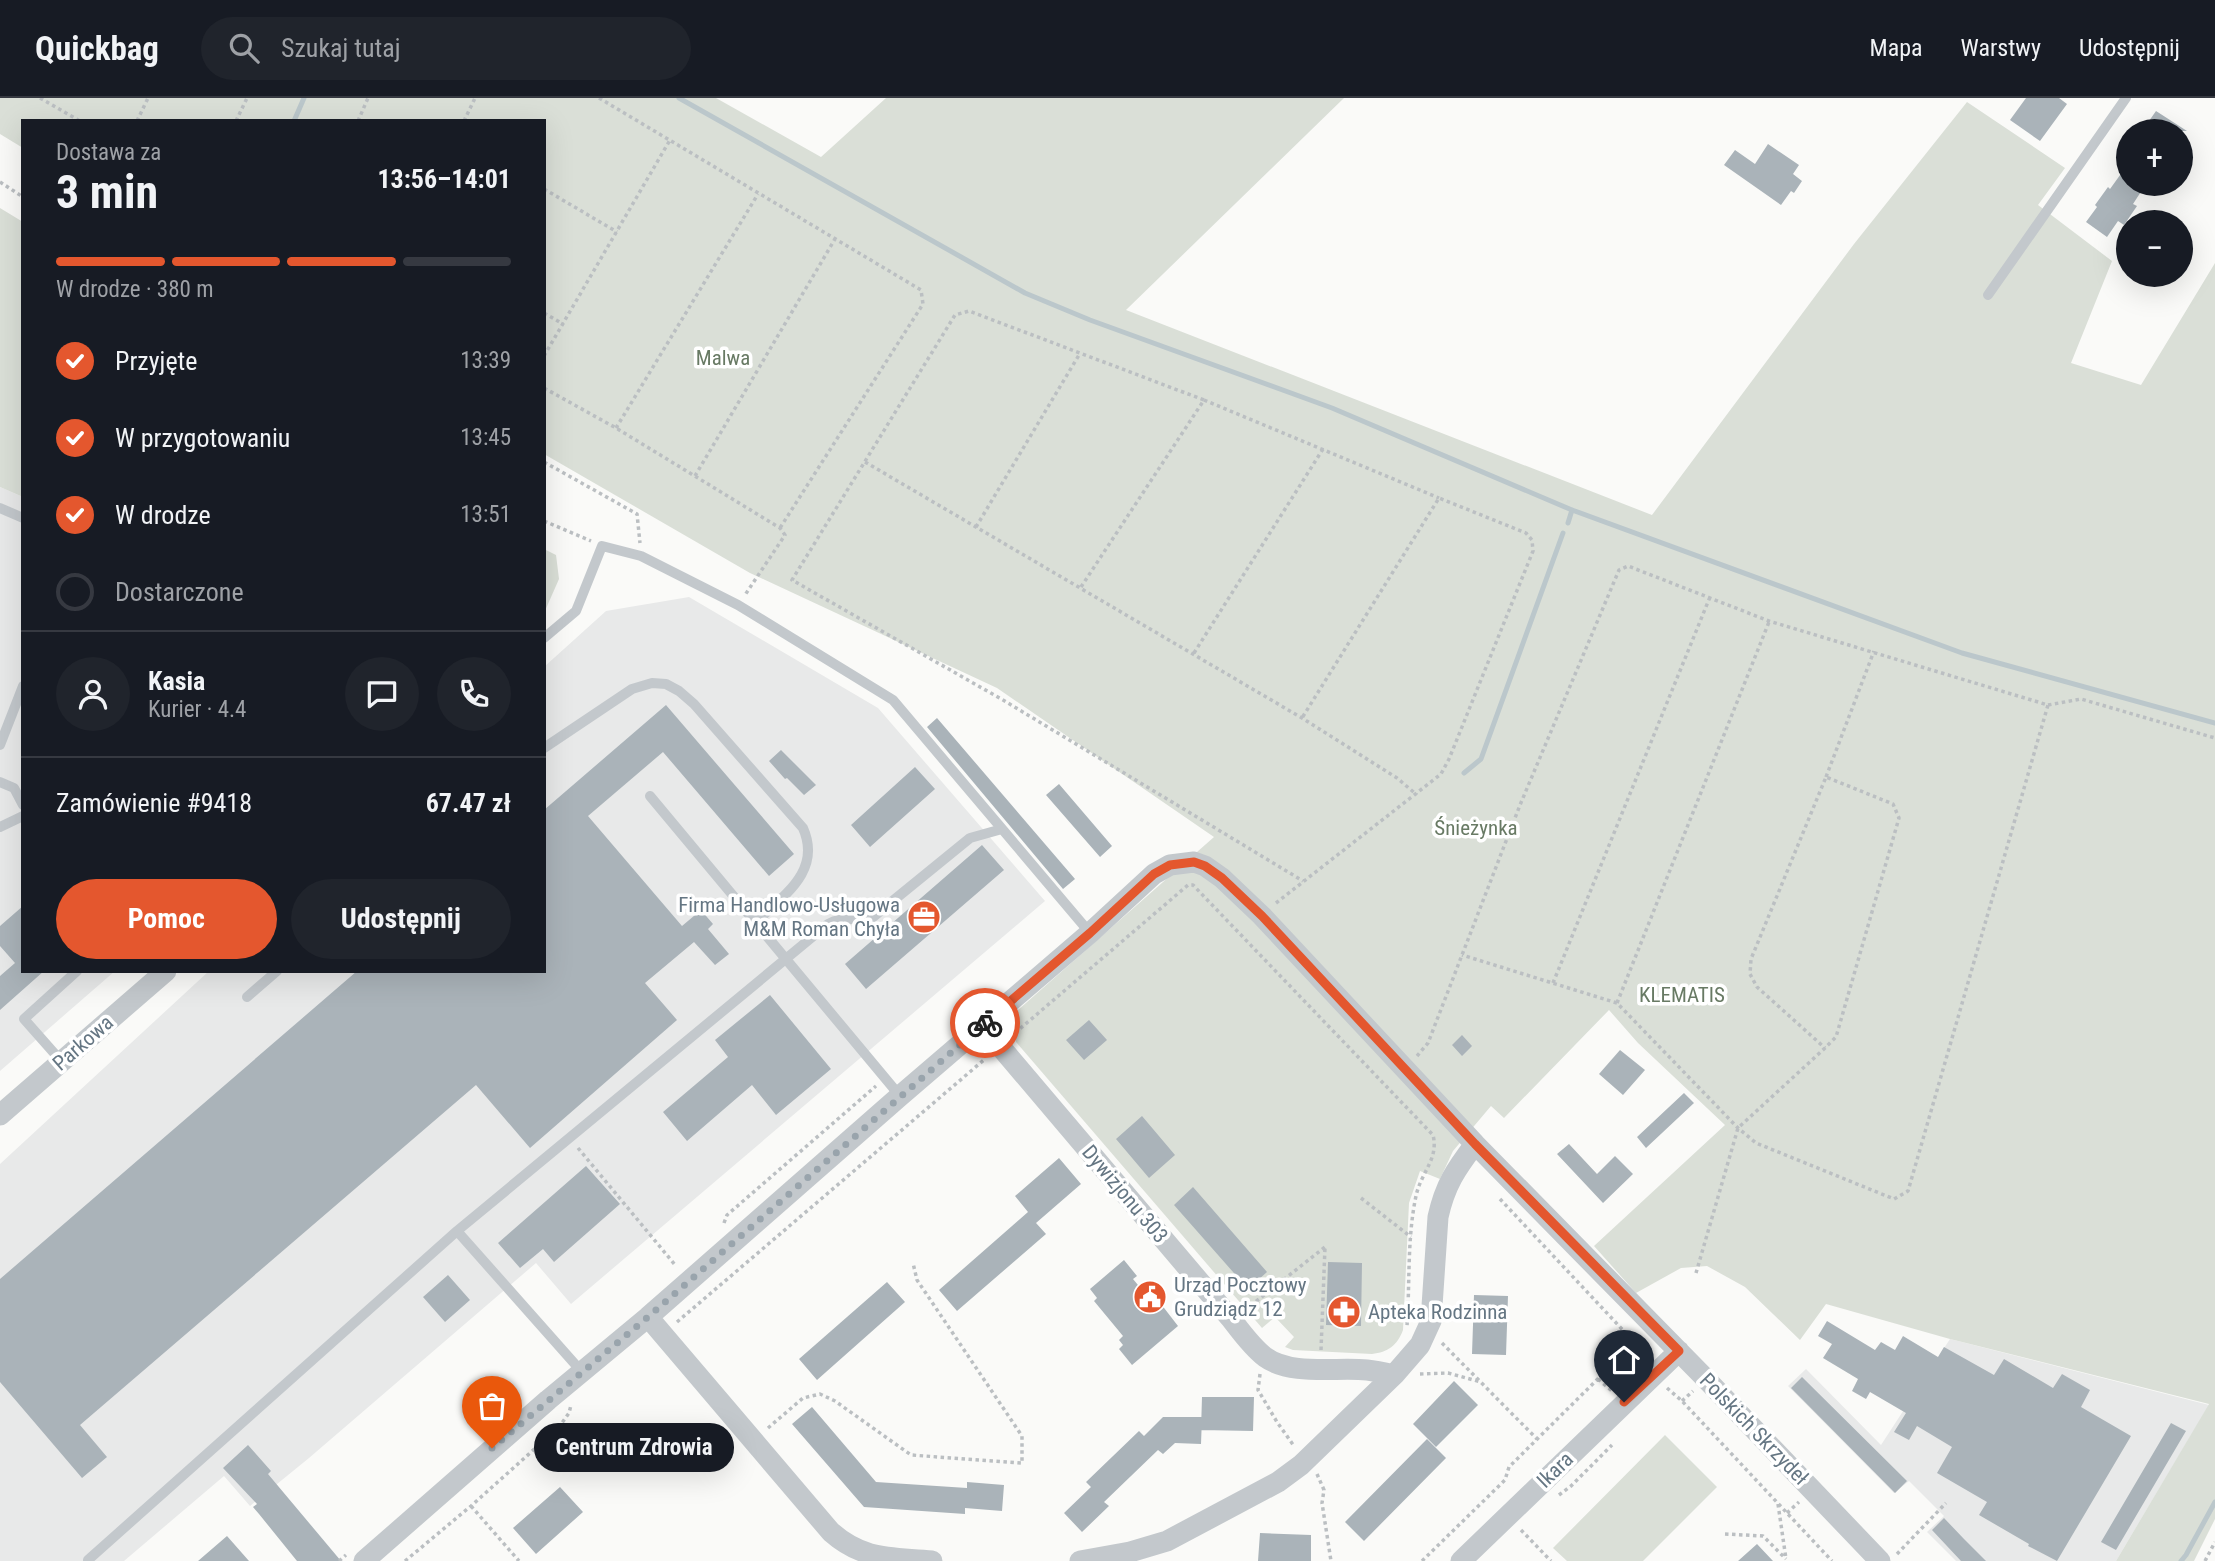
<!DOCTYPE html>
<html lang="pl">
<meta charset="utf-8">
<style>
:root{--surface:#171b24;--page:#20242c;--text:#f1f3f6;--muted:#9ea1a6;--line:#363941;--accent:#e4572e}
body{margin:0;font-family:"Roboto Condensed",sans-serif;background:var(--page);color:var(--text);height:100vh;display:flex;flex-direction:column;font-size:26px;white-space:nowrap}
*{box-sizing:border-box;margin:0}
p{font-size:23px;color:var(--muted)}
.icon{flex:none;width:38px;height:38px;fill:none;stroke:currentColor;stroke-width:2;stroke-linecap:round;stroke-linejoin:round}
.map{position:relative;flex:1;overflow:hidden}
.side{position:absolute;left:21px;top:21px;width:525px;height:854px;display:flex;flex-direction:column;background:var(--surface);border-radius:0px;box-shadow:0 7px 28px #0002}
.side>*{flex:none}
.tools{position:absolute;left:2116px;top:21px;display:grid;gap:14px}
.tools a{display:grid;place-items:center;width:77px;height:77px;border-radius:50%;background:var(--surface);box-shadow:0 7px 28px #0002;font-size:35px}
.pin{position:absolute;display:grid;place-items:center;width:60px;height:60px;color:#fff;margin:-72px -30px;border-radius:50% 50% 50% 0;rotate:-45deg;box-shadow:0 0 7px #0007}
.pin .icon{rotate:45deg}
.courier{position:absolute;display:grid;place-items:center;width:70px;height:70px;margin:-35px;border:5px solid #e4572e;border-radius:50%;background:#fff;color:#222;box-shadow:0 2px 9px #0007}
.bubble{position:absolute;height:49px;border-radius:24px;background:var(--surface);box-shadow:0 7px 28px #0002;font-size:23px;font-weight:700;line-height:49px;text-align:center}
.headline em{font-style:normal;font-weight:700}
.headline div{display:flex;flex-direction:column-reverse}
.headline{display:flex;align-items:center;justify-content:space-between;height:119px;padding:0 35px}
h1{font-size:46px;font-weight:700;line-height:52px}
.bar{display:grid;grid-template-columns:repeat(4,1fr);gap:10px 7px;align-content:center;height:84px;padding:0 35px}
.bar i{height:9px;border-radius:5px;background:var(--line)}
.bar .on{background:var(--accent)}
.bar p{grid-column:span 4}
.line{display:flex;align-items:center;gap:18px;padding:0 35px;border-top:2px solid var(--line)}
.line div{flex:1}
.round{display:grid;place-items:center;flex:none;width:74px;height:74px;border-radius:37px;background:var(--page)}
ol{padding:0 35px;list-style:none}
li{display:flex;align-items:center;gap:21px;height:77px}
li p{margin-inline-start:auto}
li .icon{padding:7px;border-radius:50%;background:var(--accent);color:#fff;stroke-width:4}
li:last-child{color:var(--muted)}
li i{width:38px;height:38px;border:4px solid var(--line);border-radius:50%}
.cta{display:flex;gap:14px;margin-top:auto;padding:14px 35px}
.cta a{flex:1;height:80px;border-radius:42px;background:var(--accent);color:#fff;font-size:28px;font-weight:700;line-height:80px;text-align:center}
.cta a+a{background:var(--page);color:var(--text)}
header{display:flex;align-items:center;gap:42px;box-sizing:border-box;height:98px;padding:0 35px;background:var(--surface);border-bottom:2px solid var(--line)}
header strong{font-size:33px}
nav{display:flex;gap:38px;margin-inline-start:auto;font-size:24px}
.search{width:490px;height:63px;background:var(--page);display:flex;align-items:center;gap:18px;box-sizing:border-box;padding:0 24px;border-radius:38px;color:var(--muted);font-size:26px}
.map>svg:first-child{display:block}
.built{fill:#e8e9e9}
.green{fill:#dadfd7}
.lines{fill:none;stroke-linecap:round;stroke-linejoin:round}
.stream{stroke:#bbc7cb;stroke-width:5}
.building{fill:#aab3b9}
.path{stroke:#bbbfc2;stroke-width:3.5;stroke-dasharray:3.5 3.5;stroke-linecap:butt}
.service{stroke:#c3c8cc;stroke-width:10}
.minor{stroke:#c3c8cc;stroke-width:21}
.done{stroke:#99a4ac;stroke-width:7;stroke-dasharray:0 12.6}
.route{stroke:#e4572e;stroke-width:9}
.labels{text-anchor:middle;stroke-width:7;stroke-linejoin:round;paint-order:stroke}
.park-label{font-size:21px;fill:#687a64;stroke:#fff}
.poi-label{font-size:21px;fill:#657683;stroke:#fff;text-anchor:start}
.street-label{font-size:21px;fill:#657683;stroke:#fff}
</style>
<header>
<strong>Quickbag</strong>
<div class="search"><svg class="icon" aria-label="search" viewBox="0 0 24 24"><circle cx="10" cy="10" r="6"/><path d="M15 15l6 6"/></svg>Szukaj tutaj</div>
<nav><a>Mapa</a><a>Warstwy</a><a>Udostępnij</a></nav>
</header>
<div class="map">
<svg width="2215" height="1463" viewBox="0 0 2215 1463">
<rect width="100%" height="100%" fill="#fafaf8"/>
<path class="built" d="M0,389L23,399V873H115L0,973Z
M689,499L878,610L1045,803L571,1206L536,1165L309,1360L250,1408L224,1378L124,1463H0V1066L209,873H544V569L606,513Z
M1950,1241L2209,1307L2116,1463H1956L1927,1434L1944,1418L1909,1383L1894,1395L1788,1288L1806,1271L1881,1347Z"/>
<path class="green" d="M0,0H716L821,59L886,0H1344L1126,212L1652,417L1854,146L1967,4L2065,70L2038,107L2112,163L2071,265L2141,287L2215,165V1421L2194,1463H2116L2209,1306L1950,1241L1826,1206L1800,1242L1745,1189L1707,1168L1681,1170L1636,1195L1594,1148L1725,1027L1638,945L1609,912L1504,1020L1491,1008L1453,1053L1440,1081L1420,1073L1409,1105L1403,1232C1397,1248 1388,1254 1372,1256L1293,1252L1285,1249L1294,1239L1275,1219L1262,1230L1016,944L1010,919L1214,739L997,590L750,475L544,356V23H23V50L0,36Z
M0,110L23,124V399L0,389Z
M544,451L556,457L559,481L544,515Z
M1665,1337L1717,1389L1643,1463H1567L1553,1450Z"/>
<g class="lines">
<path class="stream" d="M679,0L1025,195L1090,222L1332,310L1572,412L1962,555L2215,625
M294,23L304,0
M1568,425L1572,412
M1464,675L1481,661L1563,435
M2181,1463L2186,1457L2215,1404"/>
</g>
<path class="building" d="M2026,0H2059L2067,6L2040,43L2010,22Z
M2156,13L2187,33H2142Z
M1768,46L1799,67L1793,76L1802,83L1794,95L1791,93L1781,107L1724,67L1735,52L1755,66Z
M2128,66V86H2146L2133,106L2137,108L2124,127L2118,123L2107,139L2086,124L2097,109L2095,107L2108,89L2110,91Z
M666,607L794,756L769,778L663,654L588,718L682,828L701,812L713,826L708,831L729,856L715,867L694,844L645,885L677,922L530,1050L476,987L80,1327L107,1359L82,1380L0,1284V1181L357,873H544V712Z
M937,620L1075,781L1063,791L927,629Z
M781,652L816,687L804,697L787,680L785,681L769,663Z
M915,669L935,691L870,749L851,727Z
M1059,686L1112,748L1100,759L1046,697Z
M982,747L1004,772L866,891L845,866Z
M23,808V873H44L0,912V878L15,865L0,848V828Z
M770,897L831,971L776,1017L752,987L687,1043L663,1014L728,959L715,942Z
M1089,922L1107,942L1084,962L1066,942Z
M1462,937L1472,948L1462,958L1452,947Z
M1620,952L1645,972L1623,997L1599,976Z
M1684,995L1694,1005L1646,1050L1637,1039Z
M1142,1018L1175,1057L1149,1080L1116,1041Z
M1569,1046L1597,1076L1615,1058L1633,1076L1603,1105L1557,1056Z
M1059,1060L1081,1086L1036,1125L1046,1136L957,1213L939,1192L1028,1114L1015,1098Z
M586,1068L620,1106L554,1164L543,1151L520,1170L498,1145Z
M1193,1089L1267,1174L1248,1191L1174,1107Z
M1124,1162L1137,1178L1133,1181L1157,1210L1161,1206L1178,1228L1132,1267L1119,1251L1123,1247L1119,1242L1123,1238L1094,1203L1097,1200L1090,1191Z
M1328,1164L1362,1165L1361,1228L1326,1227Z
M448,1177L470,1202L445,1224L423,1199Z
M887,1184L905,1204L817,1282L799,1261Z
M1474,1197L1508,1198L1506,1257L1472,1256Z
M1827,1223L1875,1252L1881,1244L1895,1252L1903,1238L1938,1259L1944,1249L1994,1277L2004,1261L2053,1290L2062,1276L2090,1292L2081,1309L2131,1338L2057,1463L2028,1448L2029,1446L1979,1417L1987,1404L1937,1375L1952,1349L1917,1328L1909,1342L1894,1334L1906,1315L1870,1294L1866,1301L1852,1293L1858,1281L1823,1260L1832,1246L1818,1238Z
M1802,1279L1907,1383L1895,1395L1791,1290Z
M1454,1283L1478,1307L1436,1349L1413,1326Z
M1202,1299H1254L1253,1333L1201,1332Z
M812,1309L876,1384L967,1390V1384L1004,1387L1002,1413L965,1410V1416L864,1409L792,1326Z
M1163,1319H1202L1201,1346L1175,1345L1163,1356L1158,1352L1104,1404L1109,1408L1082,1434L1064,1415L1091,1389L1086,1384L1139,1333L1144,1338Z
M2171,1325L2186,1333L2116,1452L2101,1444Z
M1427,1341L1446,1360L1364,1443L1345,1424Z
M248,1347L271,1373L268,1376L341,1463H297L259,1416L253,1409L257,1406L223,1370Z
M560,1389L583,1414L536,1456L513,1430Z
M1944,1420L1964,1441L1986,1463H1961L1932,1432Z
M1260,1435L1311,1437V1463H1258Z
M227,1438L249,1463H198Z
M1757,1446L1773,1463H1738Z"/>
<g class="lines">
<path class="path" d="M40,0L80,23
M599,0L921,192L923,206L780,430
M137,23L148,0
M236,23L247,0
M358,23L368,0
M464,23L475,0
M0,84L23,99
M544,91L617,134
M544,215L563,226
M544,258L670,42
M544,290L616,330L780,430L785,437L745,497
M1204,302L1439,400
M616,330L758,96
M544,364L637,416L640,445
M865,364L1302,620L1397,680L1417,697
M695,378L835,141
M544,423L591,443
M976,429L1079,257
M1081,489L1204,302L969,213L955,217L792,482L1003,602L1303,783
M1194,555L1323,351
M2048,607L2081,601L2215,640
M1826,679L1874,553
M1276,805L1441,676L1449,661L1533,453L1532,442L1526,435L1439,400L1302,620
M1553,885L1710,499
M1617,905L1769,524
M1015,935L1188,787H1193L1433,1037C1439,1061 1421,1074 1416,1098C1407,1140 1410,1185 1407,1228
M1417,958L1428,945L1520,707L1619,472L1628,468L1769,523L2048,607L1908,1093L1894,1101L1756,1045L1738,1030L1617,905L1462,857
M578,1050L676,1168
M1361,1100L1411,1139
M1500,1101L1635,1245
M724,1125L727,1117L876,988
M1696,1175L1738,1030L1825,950L1836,939L1899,720L1893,706L1826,679L1751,861L1750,876L1757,889L1825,950
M1245,1212L1325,1149
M677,1224L985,961
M1442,1245L1537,1341
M1321,1252L1325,1149
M1260,1276L1258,1292L1277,1324L1294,1348
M1420,1276L1448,1275L1481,1284
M1598,1281L1612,1293
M1667,1290L1682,1303L1832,1463
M1682,1303L1693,1293
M768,1330L803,1300L820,1296L835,1303L911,1357L1022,1365V1338L917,1182L913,1165
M1317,1376L1324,1392L1322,1405L1331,1463
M1559,1397L1571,1388L1612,1347
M1778,1406L1786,1461
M471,1408L519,1463
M1787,1415L1799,1404
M1521,1432L1551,1463
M1725,1436L1763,1438L1786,1461
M1897,1456L1946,1405
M339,1463L346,1457
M405,1463L471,1408L559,1329L569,1315L571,1307
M1422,1463L1505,1382L1509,1369L1634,1245
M2205,1463L2215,1444"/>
<path class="service" d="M1988,197L2126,0
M0,410L23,420
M544,540L576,513L602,448L641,458L738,507L893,602L1090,835
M0,647L23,588
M544,650L632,591L652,585L666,586L679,593L694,606L803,730C822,773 784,797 756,824
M0,684L14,690L23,707
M650,698L900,998
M0,729L23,718
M247,899L277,873
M62,964L24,921L77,873
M457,1133L582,1274
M88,1462L457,1133L828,826C842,818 858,823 873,819L970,740L1002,731"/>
<path class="minor" d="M982,927L1232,1222C1242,1235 1252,1249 1265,1259C1291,1278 1336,1269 1367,1272C1376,1273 1385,1275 1394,1277
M0,1017L166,873
M648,1219L831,1434C864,1463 891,1459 932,1463
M364,1463L548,1302L648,1219L900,998L1090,835L1154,776L1170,767L1194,764L1205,768L1222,780L1262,818L1475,1046L1706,1281L1880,1463
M1080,1463L1130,1454L1167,1443L1278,1384L1301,1367L1394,1277L1420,1247L1431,1223L1438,1119C1445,1087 1456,1071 1475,1046
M1461,1463L1679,1253"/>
</g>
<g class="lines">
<path class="done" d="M492,1350L648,1219L985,925"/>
<path class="route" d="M985,925L1090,835L1154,776L1170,767L1194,764L1205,768L1222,780L1262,818L1475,1046L1679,1253L1624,1304"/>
</g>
<defs>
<symbol id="office-disc" viewBox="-11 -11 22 22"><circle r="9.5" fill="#e4572e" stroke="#fff"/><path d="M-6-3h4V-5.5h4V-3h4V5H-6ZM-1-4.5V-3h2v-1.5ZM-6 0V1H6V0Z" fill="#fff"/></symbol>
<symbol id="civic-disc" viewBox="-11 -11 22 22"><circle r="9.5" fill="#e4572e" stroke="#fff"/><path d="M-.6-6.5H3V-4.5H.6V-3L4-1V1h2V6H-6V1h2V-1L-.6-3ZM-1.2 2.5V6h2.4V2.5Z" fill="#fff"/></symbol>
<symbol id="pharmacy-disc" viewBox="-11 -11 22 22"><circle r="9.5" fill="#e4572e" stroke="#fff"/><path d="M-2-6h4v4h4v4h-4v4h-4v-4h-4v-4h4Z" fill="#fff"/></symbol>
</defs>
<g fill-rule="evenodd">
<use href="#office-disc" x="905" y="800" width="38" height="38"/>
<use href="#civic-disc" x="1131" y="1180" width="38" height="38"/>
<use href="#pharmacy-disc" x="1325" y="1195" width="38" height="38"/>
</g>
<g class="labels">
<g class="park-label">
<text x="723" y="267">Malwa</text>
<text x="1476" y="737">Śnieżynka</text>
<text x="1682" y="904">KLEMATIS</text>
</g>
<g class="poi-label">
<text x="900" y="814" text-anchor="end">Firma Handlowo-Usługowa<tspan x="900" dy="24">M&amp;M Roman Chyła</tspan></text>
<text x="1174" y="1194">Urząd Pocztowy<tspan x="1174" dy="24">Grudziądz 12</tspan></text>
<text x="1368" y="1221">Apteka Rodzinna</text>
</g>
<g class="street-label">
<text transform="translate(83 945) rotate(-41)" y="7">Parkowa</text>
<text transform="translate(1125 1096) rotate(50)" y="7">Dywizjonu 303</text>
<text transform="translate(1754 1331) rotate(46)" y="7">Polskich Skrzydeł</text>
<text transform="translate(1555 1372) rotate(-44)" y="7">Ikara</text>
</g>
</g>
</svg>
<div class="tools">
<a>+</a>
<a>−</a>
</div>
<div class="pin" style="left:492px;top:1350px;background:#ea580c"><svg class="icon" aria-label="bag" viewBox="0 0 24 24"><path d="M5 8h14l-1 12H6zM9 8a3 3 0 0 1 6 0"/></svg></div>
<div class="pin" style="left:1624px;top:1304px;background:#1f2937"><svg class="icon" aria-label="home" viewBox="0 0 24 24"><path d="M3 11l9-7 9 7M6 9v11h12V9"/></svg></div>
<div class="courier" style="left:985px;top:925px"><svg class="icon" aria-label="bike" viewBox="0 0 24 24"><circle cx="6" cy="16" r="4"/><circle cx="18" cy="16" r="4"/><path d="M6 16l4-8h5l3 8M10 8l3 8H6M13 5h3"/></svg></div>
<div class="bubble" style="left:534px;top:1325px;width:200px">Centrum Zdrowia</div>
<section class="side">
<div class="headline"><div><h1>3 min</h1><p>Dostawa za</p></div><em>13:56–14:01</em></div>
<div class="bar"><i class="on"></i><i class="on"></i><i class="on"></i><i></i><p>W drodze · 380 m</p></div>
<ol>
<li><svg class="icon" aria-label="check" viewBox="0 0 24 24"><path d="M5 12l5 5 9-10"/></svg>Przyjęte<p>13:39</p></li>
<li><svg class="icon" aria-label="check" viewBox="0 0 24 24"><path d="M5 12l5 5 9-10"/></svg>W przygotowaniu<p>13:45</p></li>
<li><svg class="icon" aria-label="check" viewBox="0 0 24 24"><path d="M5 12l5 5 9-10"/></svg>W drodze<p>13:51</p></li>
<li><i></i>Dostarczone</li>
</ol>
<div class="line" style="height:126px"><a class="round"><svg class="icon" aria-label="person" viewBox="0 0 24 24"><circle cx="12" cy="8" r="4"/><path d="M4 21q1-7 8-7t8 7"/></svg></a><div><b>Kasia</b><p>Kurier · 4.4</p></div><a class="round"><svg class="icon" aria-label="chat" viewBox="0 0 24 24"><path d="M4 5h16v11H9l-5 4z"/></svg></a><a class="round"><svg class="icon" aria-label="phone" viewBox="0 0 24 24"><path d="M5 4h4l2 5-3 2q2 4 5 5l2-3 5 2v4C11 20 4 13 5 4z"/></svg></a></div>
<div class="line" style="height:91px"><div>Zamówienie #9418</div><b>67.47 zł</b></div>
<div class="cta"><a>Pomoc</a><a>Udostępnij</a></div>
</section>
</div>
